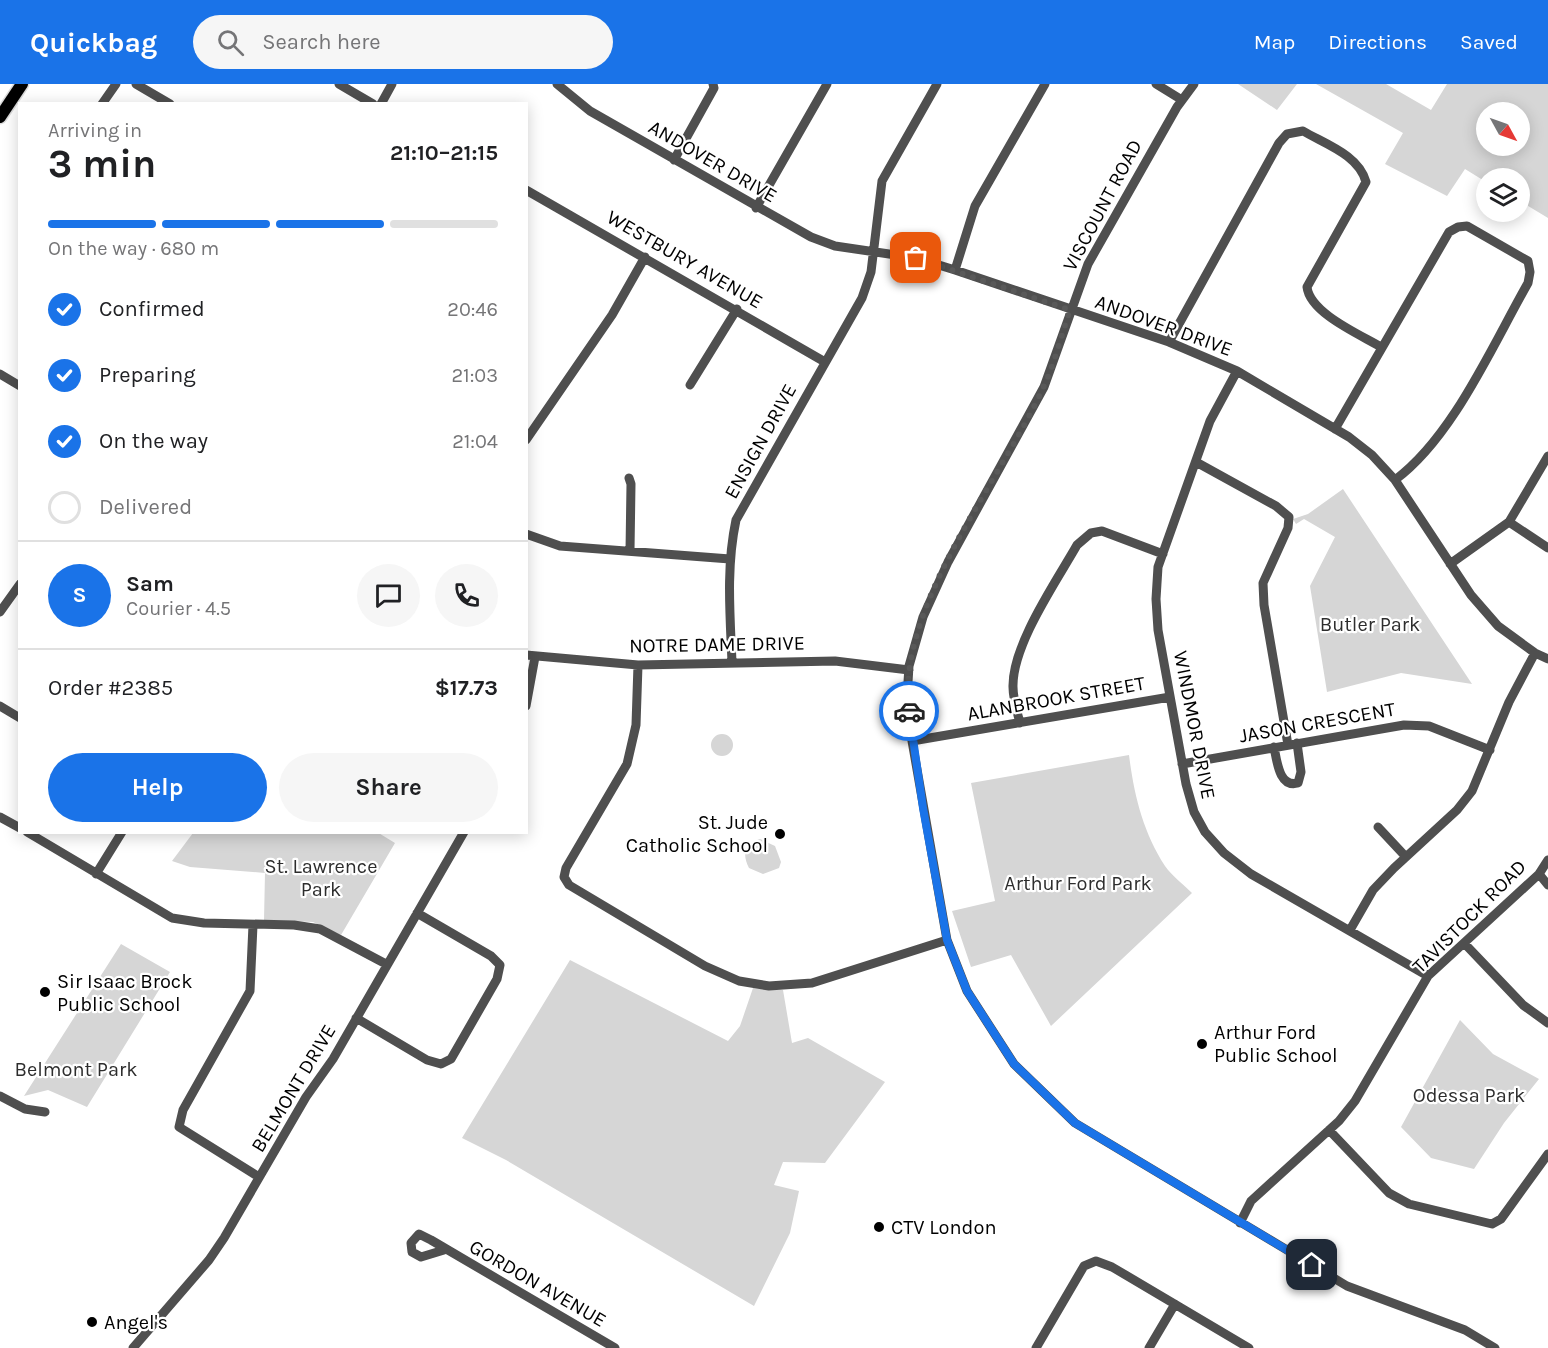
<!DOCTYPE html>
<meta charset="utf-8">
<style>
:root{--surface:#fff;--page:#f6f6f6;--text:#202124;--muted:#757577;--line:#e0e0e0;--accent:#1a73e8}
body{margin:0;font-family:Karla,sans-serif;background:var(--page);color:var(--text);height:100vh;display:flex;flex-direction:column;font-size:22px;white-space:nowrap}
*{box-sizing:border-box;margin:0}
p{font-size:20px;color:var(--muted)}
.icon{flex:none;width:33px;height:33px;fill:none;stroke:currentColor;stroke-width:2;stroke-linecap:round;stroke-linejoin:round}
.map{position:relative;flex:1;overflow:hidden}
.sheet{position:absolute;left:18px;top:18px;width:510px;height:732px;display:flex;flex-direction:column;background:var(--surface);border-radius:0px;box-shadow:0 3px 15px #0003}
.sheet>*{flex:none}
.needle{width:39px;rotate:130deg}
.tools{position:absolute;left:1476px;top:18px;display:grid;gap:12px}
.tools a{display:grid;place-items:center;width:54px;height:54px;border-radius:50%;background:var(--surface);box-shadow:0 3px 15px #0003;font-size:30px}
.pin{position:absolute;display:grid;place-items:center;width:51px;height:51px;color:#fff;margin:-26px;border-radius:12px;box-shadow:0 3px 9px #0006}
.courier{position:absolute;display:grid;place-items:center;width:60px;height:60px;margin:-30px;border:4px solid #1a73e8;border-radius:50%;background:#fff;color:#222;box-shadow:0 2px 8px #0007}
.summary em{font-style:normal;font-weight:700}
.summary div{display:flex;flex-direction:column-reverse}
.summary{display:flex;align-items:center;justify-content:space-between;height:102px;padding:0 30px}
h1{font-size:39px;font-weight:700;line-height:45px}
.bar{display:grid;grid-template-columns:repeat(4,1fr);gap:9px 6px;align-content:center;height:72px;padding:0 30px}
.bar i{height:8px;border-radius:4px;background:var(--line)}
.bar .on{background:var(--accent)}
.bar p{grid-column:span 4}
.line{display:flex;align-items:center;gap:15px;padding:0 30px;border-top:2px solid var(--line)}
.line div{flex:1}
.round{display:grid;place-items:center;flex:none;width:63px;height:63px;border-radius:32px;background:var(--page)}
ol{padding:0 30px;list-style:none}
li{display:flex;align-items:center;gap:18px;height:66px}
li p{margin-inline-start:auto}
li .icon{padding:6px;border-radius:50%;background:var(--accent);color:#fff;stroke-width:4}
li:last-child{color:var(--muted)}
li i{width:33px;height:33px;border:3px solid var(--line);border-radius:50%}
.primary-button{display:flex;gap:12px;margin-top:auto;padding:12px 30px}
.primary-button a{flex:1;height:69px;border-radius:36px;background:var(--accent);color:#fff;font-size:24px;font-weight:700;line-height:69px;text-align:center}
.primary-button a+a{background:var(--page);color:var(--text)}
header{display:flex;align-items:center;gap:36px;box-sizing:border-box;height:84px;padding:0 30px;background:var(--accent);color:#fff}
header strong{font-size:28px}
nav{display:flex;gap:33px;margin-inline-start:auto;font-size:21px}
.search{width:420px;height:54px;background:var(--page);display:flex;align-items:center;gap:15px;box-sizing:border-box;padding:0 21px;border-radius:33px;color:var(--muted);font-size:22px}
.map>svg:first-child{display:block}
.green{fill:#d6d6d6;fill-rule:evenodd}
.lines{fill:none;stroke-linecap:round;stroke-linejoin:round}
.major-casing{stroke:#dbdbdb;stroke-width:15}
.minor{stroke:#4f4f4f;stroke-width:9}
.major{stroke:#000;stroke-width:12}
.done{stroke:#595959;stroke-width:6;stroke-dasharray:0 10.8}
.route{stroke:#1a73e8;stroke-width:8}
.poi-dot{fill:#000;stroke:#fff;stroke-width:2}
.labels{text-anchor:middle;stroke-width:4.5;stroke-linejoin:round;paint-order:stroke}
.street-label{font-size:20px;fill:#000;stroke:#fff}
.park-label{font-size:20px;fill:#2d2d2d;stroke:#fff}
.poi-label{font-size:20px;fill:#000;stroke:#fff;text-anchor:start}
</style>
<header>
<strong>Quickbag</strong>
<div class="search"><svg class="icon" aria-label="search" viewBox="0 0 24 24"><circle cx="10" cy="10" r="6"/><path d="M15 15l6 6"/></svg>Search here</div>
<nav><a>Map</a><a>Directions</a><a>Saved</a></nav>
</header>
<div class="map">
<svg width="1548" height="1264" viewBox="0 0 1548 1264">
<rect width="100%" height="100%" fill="#fff"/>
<path class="green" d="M1238,0H1297L1277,26Z
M1316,0H1386L1431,26L1447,0H1548V134L1520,117V94H1486V98L1465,85L1447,112L1385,80L1403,49ZM1486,28H1520V62H1486Z
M1343,405L1472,600L1401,589L1327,608L1310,502L1335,453L1304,435L1296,440L1293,435L1308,430Z
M711 661a11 11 0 1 1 22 0a11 11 0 1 1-22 0Z
M1129,671C1134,711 1143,748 1165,782C1172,792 1184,801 1192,809L1051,942L1011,871L971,883L952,827L995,817L971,699Z
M377,748L395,759L341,851L313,838L264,836L265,789L190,783L172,777L193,749Z
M760,755L775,762L781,778L779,784L763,790L749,784C742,770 744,760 760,755Z
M121,860L170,888L87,1023L48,1006L24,1012Z
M570,876L728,957L740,942L753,904L783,906L792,959L808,954L885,998L825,1079L783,1078L774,1101L799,1107L790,1149L754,1222L506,1076L462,1054Z
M1460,936L1493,970L1539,995L1504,1039L1474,1085L1431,1074L1401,1043Z"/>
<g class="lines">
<defs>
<path id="major" d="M0,33L22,0"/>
</defs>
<use href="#major" class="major-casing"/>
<path class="minor" d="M136,0L170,20
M339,0L373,20
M557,0L590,27L811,153L835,162L916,174L955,186L1169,258L1237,287L1349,353L1372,371L1395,396L1471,511L1498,542L1535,569L1548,575
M1156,0L1182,16
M1194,0L1177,23L1088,180L1044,303L948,478L923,533L909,582L907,614L912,657L947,856L967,907L1014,980L1075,1039L1347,1202L1465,1246L1495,1264
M102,20L116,0
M381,20L392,0
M674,76L714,4L713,0
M526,106L825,278
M756,124L827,0
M955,186L975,122L1045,0
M1169,258L1279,59L1287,50L1303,47C1325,60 1359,71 1366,98L1307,203C1310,229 1359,250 1381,263
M1237,287L1210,337L1158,483L1156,515L1158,546L1186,700L1194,728L1205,748L1224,769L1251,790L1428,892
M0,290L20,302
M690,301L737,225
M1335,345L1449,148L1458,143L1467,142L1528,177L1530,188L1528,199C1492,262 1453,353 1395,396
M526,356L612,231L645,173
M1196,378L1276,422L1289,433L1288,444L1263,499L1264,521L1288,661
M629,394L631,400L630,467
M1509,438L1548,464
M526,450L560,462L730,475
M1450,480L1509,438L1548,372
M0,528L20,500
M526,571L638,581L835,577L909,586
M732,578C730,530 726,483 736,436L862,214L871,188L882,97L937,0
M638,581L636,641L627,680L566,784L564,793L569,801L705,882L739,897L769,902L812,899L947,856
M0,622L20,634
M526,622L535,573
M1020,639C1017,627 1013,615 1013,603C1012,561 1056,498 1077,461L1091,449L1102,447L1163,470
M912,657L1170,613
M1274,663C1277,677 1279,704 1298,699L1301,688L1297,659
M1182,680L1404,641L1429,642L1490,666
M0,733L20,744
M1378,743L1406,773
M27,748L172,834L204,839L294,841L320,845L386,880
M96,790L122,748
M1539,790L1548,801
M253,841L250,907L183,1026L179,1043L259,1093
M1350,846L1373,806L1394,784L1457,726L1472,707L1509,618L1535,569
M1464,859L1523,921L1548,939
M356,934L427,976L441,980L451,975L497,895L500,881L491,872L417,829
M0,1012L25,1025L45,1028
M1329,1046L1389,1109L1409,1120L1492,1140L1501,1135L1548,1070
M1240,1139L1251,1117L1339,1037L1355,1017L1428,892L1539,790L1548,776
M444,1166L421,1173L412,1168L411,1159L419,1150L431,1156L615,1264
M133,1264L209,1176L224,1154L306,1013L333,975L464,748
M1036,1264L1084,1182L1096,1177L1112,1183L1249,1264
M1149,1264L1175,1220"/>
<use href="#major" class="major"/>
</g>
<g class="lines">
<path class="done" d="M909,627C896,521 1001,397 1043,304C1055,279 1061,252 1070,226L916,174"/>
<path class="route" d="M909,627L923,724L947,856L967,907L1014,980L1075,1039L1312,1181"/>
</g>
<g class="poi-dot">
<circle cx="780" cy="750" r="6"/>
<circle cx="45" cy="908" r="6"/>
<circle cx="1202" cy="960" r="6"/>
<circle cx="879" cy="1143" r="6"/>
<circle cx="92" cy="1238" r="6"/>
</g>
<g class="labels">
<g class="street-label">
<text transform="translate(713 77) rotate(30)" y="7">ANDOVER DRIVE</text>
<text transform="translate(1102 121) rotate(-62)" y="7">VISCOUNT ROAD</text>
<text transform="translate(685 175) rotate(30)" y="7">WESTBURY AVENUE</text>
<text transform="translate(1164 241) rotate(20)" y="7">ANDOVER DRIVE</text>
<text transform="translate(760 357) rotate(-61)" y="7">ENSIGN DRIVE</text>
<text transform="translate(717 560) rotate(-1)" y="7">NOTRE DAME DRIVE</text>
<text transform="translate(1056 614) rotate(-10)" y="7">ALANBROOK STREET</text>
<text transform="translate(1317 638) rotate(-10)" y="7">JASON CRESCENT</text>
<text transform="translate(1195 641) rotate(79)" y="7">WINDMOR DRIVE</text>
<text transform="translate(1469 832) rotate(-45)" y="7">TAVISTOCK ROAD</text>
<text transform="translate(293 1004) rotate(-59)" y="7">BELMONT DRIVE</text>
<text transform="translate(538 1199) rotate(30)" y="7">GORDON AVENUE</text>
</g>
<g class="park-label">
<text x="1370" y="547">Butler Park</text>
<text x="321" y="789">St. Lawrence<tspan x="321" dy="23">Park</tspan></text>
<text x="1078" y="806">Arthur Ford Park</text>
<text x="76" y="992">Belmont Park</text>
<text x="1469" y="1018">Odessa Park</text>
</g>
<g class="poi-label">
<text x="768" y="745" text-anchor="end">St. Jude<tspan x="768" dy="23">Catholic School</tspan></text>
<text x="57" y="904">Sir Isaac Brock<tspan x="57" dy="23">Public School</tspan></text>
<text x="1214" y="955">Arthur Ford<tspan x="1214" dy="23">Public School</tspan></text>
<text x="891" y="1150">CTV London</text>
<text x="104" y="1245">Angel's</text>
</g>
</g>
</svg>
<div class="tools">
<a><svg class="needle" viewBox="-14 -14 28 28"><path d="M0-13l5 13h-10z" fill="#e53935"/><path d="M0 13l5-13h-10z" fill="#757577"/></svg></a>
<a><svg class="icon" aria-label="layers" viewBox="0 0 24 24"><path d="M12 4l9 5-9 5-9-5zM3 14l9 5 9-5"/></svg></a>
</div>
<div class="pin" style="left:916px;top:174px;background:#ea580c"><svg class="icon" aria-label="bag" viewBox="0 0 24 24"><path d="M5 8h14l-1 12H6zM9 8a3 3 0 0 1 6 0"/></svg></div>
<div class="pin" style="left:1312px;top:1181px;background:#1f2937"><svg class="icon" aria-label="home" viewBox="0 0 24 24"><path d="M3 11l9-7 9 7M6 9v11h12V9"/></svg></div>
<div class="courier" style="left:909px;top:627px"><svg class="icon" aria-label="car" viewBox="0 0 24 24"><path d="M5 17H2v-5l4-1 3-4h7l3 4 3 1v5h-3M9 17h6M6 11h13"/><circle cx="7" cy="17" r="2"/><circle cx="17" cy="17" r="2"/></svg></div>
<section class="sheet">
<div class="summary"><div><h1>3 min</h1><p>Arriving in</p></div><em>21:10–21:15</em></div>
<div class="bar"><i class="on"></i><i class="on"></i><i class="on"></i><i></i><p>On the way · 680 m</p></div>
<ol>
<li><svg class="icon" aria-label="check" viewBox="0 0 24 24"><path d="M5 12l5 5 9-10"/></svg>Confirmed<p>20:46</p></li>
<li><svg class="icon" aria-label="check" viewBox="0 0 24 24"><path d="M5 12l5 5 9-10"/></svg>Preparing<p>21:03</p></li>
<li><svg class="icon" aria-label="check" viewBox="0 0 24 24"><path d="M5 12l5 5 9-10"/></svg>On the way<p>21:04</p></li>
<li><i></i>Delivered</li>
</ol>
<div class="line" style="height:108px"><b class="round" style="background:var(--accent);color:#fff">S</b><div><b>Sam</b><p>Courier · 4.5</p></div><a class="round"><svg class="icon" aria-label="chat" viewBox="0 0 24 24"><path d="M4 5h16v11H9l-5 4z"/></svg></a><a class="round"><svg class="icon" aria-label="phone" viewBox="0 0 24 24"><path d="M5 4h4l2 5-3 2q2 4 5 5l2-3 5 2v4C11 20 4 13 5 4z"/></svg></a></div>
<div class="line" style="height:78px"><div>Order #2385</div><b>$17.73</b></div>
<div class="primary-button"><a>Help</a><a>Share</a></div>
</section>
</div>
